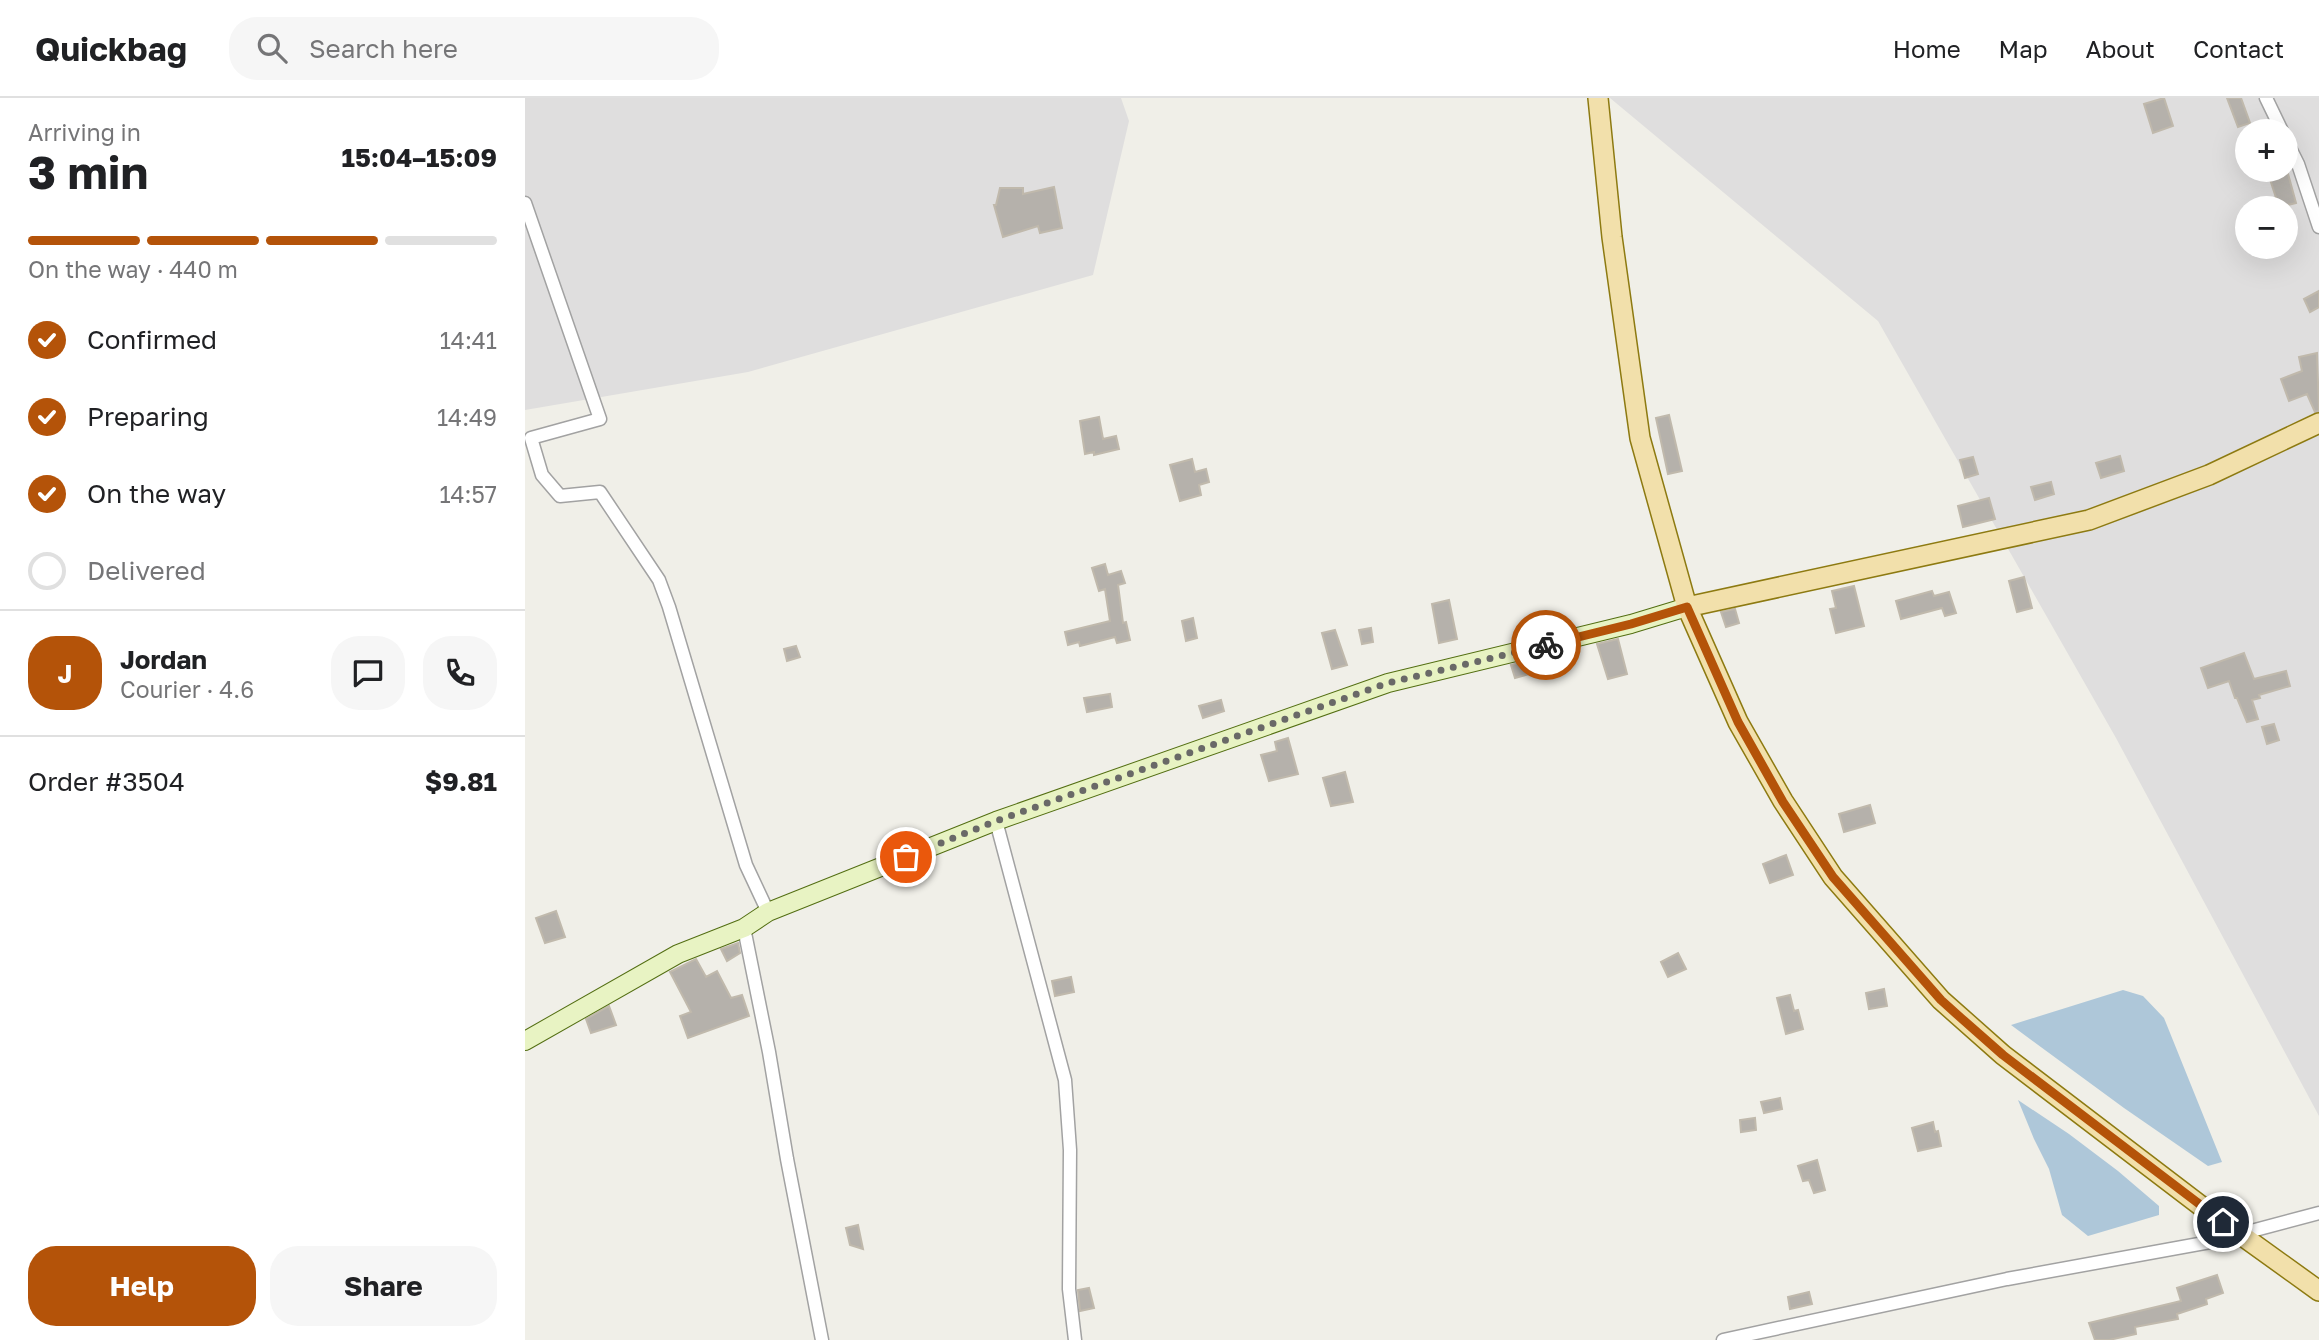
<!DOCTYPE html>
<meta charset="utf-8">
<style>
:root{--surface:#fff;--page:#f6f6f6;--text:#202124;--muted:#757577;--line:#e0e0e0;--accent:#b45309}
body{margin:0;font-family:"Golos Text",sans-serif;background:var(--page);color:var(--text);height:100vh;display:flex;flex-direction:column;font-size:26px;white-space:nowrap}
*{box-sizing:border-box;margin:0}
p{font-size:23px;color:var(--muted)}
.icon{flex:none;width:38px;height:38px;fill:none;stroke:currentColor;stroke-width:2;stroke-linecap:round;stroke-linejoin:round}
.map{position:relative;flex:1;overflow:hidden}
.drawer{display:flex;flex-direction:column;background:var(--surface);width:525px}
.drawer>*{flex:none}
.controls{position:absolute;left:1710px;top:21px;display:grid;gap:14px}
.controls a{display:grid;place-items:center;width:63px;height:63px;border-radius:50%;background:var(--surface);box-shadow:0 7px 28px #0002;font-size:35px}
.pin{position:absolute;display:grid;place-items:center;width:60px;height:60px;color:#fff;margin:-30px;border:4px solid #fff;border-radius:50%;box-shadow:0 2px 7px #0007}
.courier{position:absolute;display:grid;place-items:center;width:70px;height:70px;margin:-35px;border:5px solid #b45309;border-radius:50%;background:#fff;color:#222;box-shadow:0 2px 9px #0007}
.overview em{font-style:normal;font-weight:700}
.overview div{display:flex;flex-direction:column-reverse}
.overview{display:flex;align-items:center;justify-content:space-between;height:119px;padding:0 28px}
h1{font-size:46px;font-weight:700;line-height:52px}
.bar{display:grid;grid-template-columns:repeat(4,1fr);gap:10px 7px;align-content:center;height:84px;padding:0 28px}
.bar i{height:9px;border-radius:5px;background:var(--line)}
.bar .on{background:var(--accent)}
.bar p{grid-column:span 4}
.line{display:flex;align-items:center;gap:18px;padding:0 28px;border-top:2px solid var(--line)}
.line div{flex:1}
.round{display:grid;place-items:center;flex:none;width:74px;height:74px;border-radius:28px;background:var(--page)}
ol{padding:0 28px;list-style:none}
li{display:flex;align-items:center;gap:21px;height:77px}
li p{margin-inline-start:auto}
li .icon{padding:7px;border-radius:50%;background:var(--accent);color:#fff;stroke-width:4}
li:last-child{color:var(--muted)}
li i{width:38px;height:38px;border:4px solid var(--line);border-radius:50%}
.cta{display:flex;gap:14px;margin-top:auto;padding:14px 28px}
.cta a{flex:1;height:80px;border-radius:28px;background:var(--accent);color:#fff;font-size:28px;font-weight:700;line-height:80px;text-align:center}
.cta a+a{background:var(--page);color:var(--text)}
header{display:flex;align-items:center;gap:42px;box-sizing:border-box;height:98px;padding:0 35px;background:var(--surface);border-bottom:2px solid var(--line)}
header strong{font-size:33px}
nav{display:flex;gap:38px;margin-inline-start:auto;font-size:24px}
.search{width:490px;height:63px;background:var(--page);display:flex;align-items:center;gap:18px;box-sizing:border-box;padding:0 24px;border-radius:28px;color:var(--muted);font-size:26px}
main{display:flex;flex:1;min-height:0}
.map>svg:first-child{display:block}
.residential{fill:#dfdede;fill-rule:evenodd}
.water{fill:#aec7d9}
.building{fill:#b5b1ab;stroke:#c0b9ac;stroke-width:2}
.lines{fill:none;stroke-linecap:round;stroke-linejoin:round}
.street-casing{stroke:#a2a2a2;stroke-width:15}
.secondary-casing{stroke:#536e12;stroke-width:20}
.primary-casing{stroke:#8d7a11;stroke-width:22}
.street{stroke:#fff;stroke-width:12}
.secondary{stroke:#e8f3c3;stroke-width:18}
.primary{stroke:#f2e0ab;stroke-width:19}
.done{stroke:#696967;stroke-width:7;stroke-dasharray:0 12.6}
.route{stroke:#b45309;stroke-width:9}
</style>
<header>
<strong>Quickbag</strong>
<div class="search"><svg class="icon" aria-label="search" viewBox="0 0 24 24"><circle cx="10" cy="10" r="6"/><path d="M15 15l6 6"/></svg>Search here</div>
<nav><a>Home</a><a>Map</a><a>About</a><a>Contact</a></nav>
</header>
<main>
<section class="drawer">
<div class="overview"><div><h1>3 min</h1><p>Arriving in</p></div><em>15:04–15:09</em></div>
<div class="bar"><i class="on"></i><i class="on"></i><i class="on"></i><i></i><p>On the way · 440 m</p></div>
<ol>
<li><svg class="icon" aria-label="check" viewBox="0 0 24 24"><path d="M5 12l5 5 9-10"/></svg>Confirmed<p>14:41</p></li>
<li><svg class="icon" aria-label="check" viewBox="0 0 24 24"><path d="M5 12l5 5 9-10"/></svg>Preparing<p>14:49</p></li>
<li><svg class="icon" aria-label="check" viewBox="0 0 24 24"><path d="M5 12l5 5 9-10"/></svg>On the way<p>14:57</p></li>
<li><i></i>Delivered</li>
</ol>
<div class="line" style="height:126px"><b class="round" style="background:var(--accent);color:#fff">J</b><div><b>Jordan</b><p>Courier · 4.6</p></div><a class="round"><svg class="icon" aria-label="chat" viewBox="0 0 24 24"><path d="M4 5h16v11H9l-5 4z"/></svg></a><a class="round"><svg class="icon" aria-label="phone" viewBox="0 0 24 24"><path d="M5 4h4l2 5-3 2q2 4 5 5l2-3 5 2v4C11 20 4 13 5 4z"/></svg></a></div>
<div class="line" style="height:91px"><div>Order #3504</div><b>$9.81</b></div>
<div class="cta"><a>Help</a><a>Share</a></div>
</section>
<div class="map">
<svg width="1794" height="1242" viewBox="0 0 1794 1242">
<rect width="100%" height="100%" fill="#f0efe8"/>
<path class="residential" d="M0,0H596L604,23L568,177L223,274L0,312Z
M1085,0H1794V1018L1591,640L1353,223ZM1722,33H1760V72H1722ZM1722,110H1760V149H1722Z"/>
<path class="water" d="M1598,892L1618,898L1639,920L1697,1064L1683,1068L1599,1010L1486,927Z
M1493,1002L1544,1036L1593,1073L1634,1108V1117L1563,1138L1537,1117L1524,1071L1509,1041Z"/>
<path class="building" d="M1639,0L1648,28L1628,35L1619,6Z
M1702,0H1716L1725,25L1713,29Z
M1742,72H1762L1771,105L1754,109Z
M529,89L537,130L515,135L513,128L478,139L469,107H471L475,90H498V96Z
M1794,193V209L1785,214L1779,201Z
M1792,255L1794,313L1790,314L1782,296L1764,303L1756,281L1777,273L1774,259Z
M1144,317L1157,373L1143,376L1131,320Z
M574,319L578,341L591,338L594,351L569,357V354L560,356L555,323Z
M1595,358L1599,373L1576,380L1571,365Z
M1448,359L1453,376L1440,380L1435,362Z
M667,361L670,374L681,371L684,384L674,387L676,397L655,403L645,367Z
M1526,384L1529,396L1510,402L1506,389Z
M1464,400L1470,421L1438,429L1433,408Z
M580,466L583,477L596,473L600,485L593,487L598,525L601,524L605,542L592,545L590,539L555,548L554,544L543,547L540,534L585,523L580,491L574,493L567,470Z
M1499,479L1507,510L1492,514L1484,483Z
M1329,488L1339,528L1311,535L1305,511L1311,510L1307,493Z
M1407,493L1409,498L1424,494L1431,515L1420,518L1417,510L1376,521L1371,503Z
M924,502L932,541L914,545L907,506Z
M1210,511L1214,525L1201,529L1196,514Z
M668,520L672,540L661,543L657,523Z
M846,530L848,544L837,546L834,532Z
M810,532L822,567L807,571L797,535Z
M1093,541L1102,576L1083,581L1072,546Z
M271,548L275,559L262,563L259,551Z
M1719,555L1729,581L1761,573L1765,588L1734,597L1735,600L1727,602L1733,621L1722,624L1712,600H1710L1704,583L1683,590L1676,570Z
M1007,562L1011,574L990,580L986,567Z
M585,596L587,609L562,614L559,600Z
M696,602L699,613L678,620L674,608Z
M1749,626L1754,642L1742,646L1737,629Z
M763,640L773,676L744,683L736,657L752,653L750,644Z
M820,674L828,704L806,708L798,680Z
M1345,707L1350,725L1319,734L1314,716Z
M1261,757L1268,777L1245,785L1238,766Z
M31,813L40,839L20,845L11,820Z
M213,845L215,855L202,863L196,851Z
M1153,855L1161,871L1143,879L1136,864Z
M171,861L181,879L192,873L206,900L217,897L224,918L163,940L155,918L166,914L145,874Z
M546,879L549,894L530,898L527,883Z
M1359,891L1362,908L1344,911L1341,895Z
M1265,897L1269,913L1273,912L1278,931L1261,936L1252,900Z
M84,908L91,927L66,935L61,921Z
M1255,1000L1257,1011L1239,1015L1236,1004Z
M1230,1020L1231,1032L1216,1034L1215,1022Z
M1408,1024L1410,1034L1413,1033L1416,1048L1393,1053L1387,1030Z
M1292,1062L1300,1092L1289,1095L1284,1082L1278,1083L1273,1068Z
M333,1127L338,1151L325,1147L321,1130Z
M1692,1177L1698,1195L1681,1201L1682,1206L1652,1216L1653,1221L1610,1229L1611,1236L1584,1242H1570L1564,1225L1656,1203L1652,1190Z
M564,1190L569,1210L555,1213L553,1192Z
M1284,1194L1287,1206L1265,1211L1263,1199Z"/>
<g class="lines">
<defs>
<path id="street" d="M1741,0L1757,33
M1760,40L1773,66L1794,129
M0,105L75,321L6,340L17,377L35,398L75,394L134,482L144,509L221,767L243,814
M471,723L540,982L545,1052L544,1191L550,1242
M219,830L244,954L262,1061L297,1242
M1198,1242L1482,1181L1685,1144L1794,1115"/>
<path id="secondary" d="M0,943L153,856L219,830L243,814L471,723L863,585L1106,526L1162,509"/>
<path id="primary" d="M1073,0L1087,139L1115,340L1162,509L1213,624L1258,703L1308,779L1416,902L1478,957L1680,1111L1794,1193
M1162,509L1564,422L1684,377L1794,325"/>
</defs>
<use href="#street" class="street-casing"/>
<use href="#secondary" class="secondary-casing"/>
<use href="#primary" class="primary-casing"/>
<use href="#street" class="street"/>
<use href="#secondary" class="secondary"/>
<use href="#primary" class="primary"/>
</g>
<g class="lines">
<path class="done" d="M381,759L471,723L863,585L1021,547"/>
<path class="route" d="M1021,547L1106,526L1162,509L1213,624L1258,704L1308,779L1416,902L1436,920L1478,957L1698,1124"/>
</g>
</svg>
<div class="controls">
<a>+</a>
<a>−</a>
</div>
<div class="pin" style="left:381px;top:759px;background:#ea580c"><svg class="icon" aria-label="bag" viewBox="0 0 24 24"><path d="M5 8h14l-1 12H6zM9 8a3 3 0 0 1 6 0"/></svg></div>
<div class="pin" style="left:1698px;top:1124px;background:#1f2937"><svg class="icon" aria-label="home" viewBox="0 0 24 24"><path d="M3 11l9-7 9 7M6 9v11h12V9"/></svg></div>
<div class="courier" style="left:1021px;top:547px"><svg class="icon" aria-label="bike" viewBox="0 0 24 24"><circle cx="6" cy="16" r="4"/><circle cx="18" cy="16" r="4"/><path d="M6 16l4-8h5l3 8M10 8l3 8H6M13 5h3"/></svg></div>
</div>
</main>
